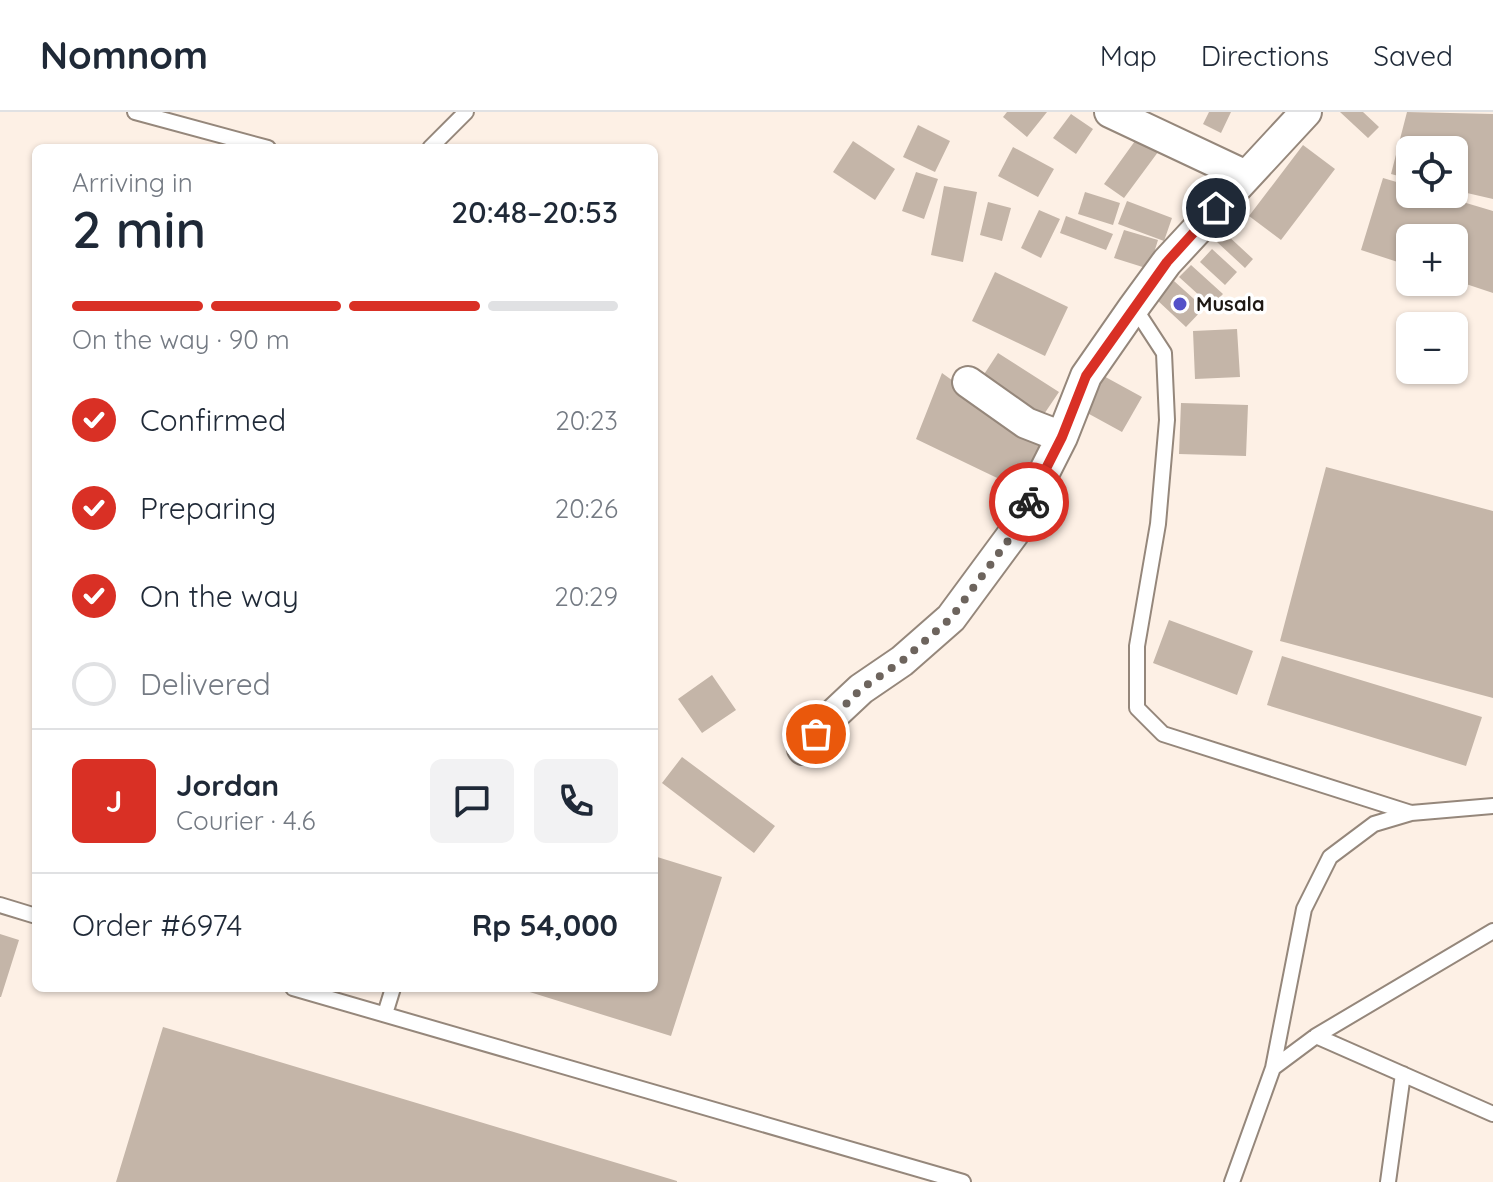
<!DOCTYPE html>
<meta charset="utf-8">
<style>
:root{--surface:#fff;--page:#f2f2f3;--text:#1f2937;--muted:#747a83;--line:#e0e1e3;--accent:#d93025}
body{margin:0;font-family:Quicksand,sans-serif;background:var(--page);color:var(--text);height:100vh;display:flex;flex-direction:column;font-size:30px;white-space:nowrap}
*{box-sizing:border-box;margin:0}
p{font-size:26px;color:var(--muted)}
.icon{flex:none;width:44px;height:44px;fill:none;stroke:currentColor;stroke-width:2;stroke-linecap:round;stroke-linejoin:round}
.map{position:relative;flex:1;overflow:hidden}
.details{position:absolute;left:32px;top:32px;width:626px;height:848px;display:flex;flex-direction:column;background:var(--surface);border-radius:12px;box-shadow:0 2px 6px #0004}
.details>*{flex:none}
.fabs{position:absolute;left:1396px;top:24px;display:grid;gap:16px}
.fabs a{display:grid;place-items:center;width:72px;height:72px;border-radius:12px;background:var(--surface);box-shadow:0 2px 6px #0004;font-size:40px}
.pin{position:absolute;display:grid;place-items:center;width:68px;height:68px;color:#fff;margin:-34px;border:4px solid #fff;border-radius:50%;box-shadow:0 2px 8px #0007}
.courier{position:absolute;display:grid;place-items:center;width:80px;height:80px;margin:-40px;border:6px solid #d93025;border-radius:50%;background:#fff;color:#222;box-shadow:0 2px 10px #0007}
.headline em{font-style:normal;font-weight:600}
.headline div{display:flex;flex-direction:column-reverse}
.headline{display:flex;align-items:center;justify-content:space-between;height:136px;padding:0 40px}
h1{font-size:52px;font-weight:600;line-height:60px}
.bar{display:grid;grid-template-columns:repeat(4,1fr);gap:12px 8px;align-content:center;height:96px;padding:0 40px}
.bar i{height:10px;border-radius:6px;background:var(--line)}
.bar .current{background:var(--accent)}
.bar p{grid-column:span 4}
.line{display:flex;align-items:center;gap:20px;padding:0 40px;border-top:2px solid var(--line)}
.line div{flex:1}
.round{display:grid;place-items:center;flex:none;width:84px;height:84px;border-radius:12px;background:var(--page)}
ol{padding:0 40px;list-style:none}
li{display:flex;align-items:center;gap:24px;height:88px}
li p{margin-inline-start:auto}
li .icon{padding:8px;border-radius:50%;background:var(--accent);color:#fff;stroke-width:4}
li:last-child{color:var(--muted)}
li i{width:44px;height:44px;border:4px solid var(--line);border-radius:50%}
header{display:flex;align-items:center;gap:48px;box-sizing:border-box;height:112px;padding:0 40px;background:var(--surface);border-bottom:2px solid var(--line)}
header strong{font-size:38px}
nav{display:flex;gap:44px;margin-inline-start:auto;font-size:28px}
.map>svg:first-child{display:block}
.building{fill:#c4b5a8}
.lines{fill:none;stroke-linecap:round;stroke-linejoin:round}
.lane-casing{stroke:#95877b;stroke-width:18}
.street-casing{stroke:#95877b;stroke-width:34}
.lane{stroke:#fff;stroke-width:14}
.street{stroke:#fff;stroke-width:30}
.done{stroke:#6d645d;stroke-width:8;stroke-dasharray:0 14.4}
.route{stroke:#d93025;stroke-width:10}
.poi-dot{fill:#5451c8;stroke:#fff;stroke-width:3}
.labels{text-anchor:middle;stroke-width:7;stroke-linejoin:round;paint-order:stroke}
.poi-label{font-size:20px;font-weight:bold;fill:#1f1914;stroke:#fff;text-anchor:start}
</style>
<header>
<strong>Nomnom</strong>
<nav><a>Map</a><a>Directions</a><a>Saved</a></nav>
</header>
<div class="map">
<svg width="1493" height="1070" viewBox="0 0 1493 1070">
<rect width="100%" height="100%" fill="#fdf0e5"/>
<path class="building" d="M1007,0H1047L1027,25L1003,5Z
M1209,0H1231L1221,21L1203,12Z
M1340,0H1363L1379,15L1368,26Z
M1407,0L1493,2V87L1454,78V38H1410V67L1391,62Z
M1071,2L1093,17L1076,42L1053,26Z
M918,13L950,29L935,60L903,45Z
M1140,22L1161,36L1124,86L1104,72Z
M853,29L895,57L875,88L833,60Z
M1303,33L1335,57L1281,128L1249,104Z
M1013,35L1054,57L1038,85L998,64Z
M916,60L938,67L924,107L902,99Z
M1383,66L1410,74V82H1436L1493,99V181L1454,168V126H1410V154L1361,138Z
M944,74L977,80L963,150L931,143Z
M1085,80L1120,91L1113,113L1078,102Z
M1127,89L1172,106L1164,129L1118,112Z
M988,90L1011,96L1002,129L980,123Z
M1039,98L1060,107L1041,146L1021,136Z
M1066,104L1113,122L1106,138L1060,121Z
M1124,118L1158,128L1149,157L1114,146Z
M1225,121L1253,147L1245,156L1217,130Z
M1212,137L1237,160L1225,173L1200,150Z
M1191,153L1223,182L1211,194L1179,165Z
M995,160L1068,195L1045,244L972,209Z
M1174,169L1204,196L1186,215L1157,188Z
M1237,217L1240,265L1195,267L1193,219Z
M998,241L1059,280L1038,311L977,273Z
M942,261L1044,334L1022,378L916,327Z
M1100,262L1142,285L1122,320L1080,297Z
M1181,291L1248,293L1246,344L1179,342Z
M1326,355L1493,399V586L1280,529Z
M1169,508L1253,539L1237,583L1153,551Z
M1282,544L1482,605L1466,654L1267,593Z
M712,563L736,598L702,621L678,587Z
M682,645L775,714L754,741L662,671Z
M654,744L722,765L671,924L520,877L654,876Z
M0,822L19,828L1,885H0Z
M163,915L677,1069V1070H116Z"/>
<g class="lines">
<defs>
<path id="lane" d="M135,0L268,36
M430,36L466,0
M1134,195L1164,241L1167,308L1158,412L1137,534V596L1163,622L1411,701
M0,793L36,804
M293,876L963,1070
M385,902L393,876
M1316,924L1493,1002
M1273,956L1316,924L1493,819
M1232,1070L1273,956L1304,797L1330,745L1374,712L1411,701L1493,694
M1388,1070L1403,962"/>
<path id="street" d="M1110,0L1246,64
M968,270L1026,311L1062,325
M803,637L829,607L861,577L902,549L951,506L1013,422L1062,325L1086,264L1134,195L1167,150L1306,0"/>
</defs>
<use href="#lane" class="lane-casing"/>
<use href="#street" class="street-casing"/>
<use href="#lane" class="lane"/>
<use href="#street" class="street"/>
</g>
<g class="lines">
<path class="done" d="M816,622L861,577L902,549L951,506L1013,422L1029,390"/>
<path class="route" d="M1029,390L1062,325L1086,264L1167,150L1216,96"/>
</g>
<circle class="poi-dot" cx="1180" cy="192" r="8"/>
<g class="labels">
<g class="poi-label">
<text x="1196" y="199">Musala</text>
</g>
</g>
</svg>
<div class="fabs">
<a><svg class="icon" aria-label="locate" viewBox="0 0 24 24"><circle cx="12" cy="12" r="6"/><path d="M12 2v4M12 18v4M2 12h4M18 12h4"/></svg></a>
<a>+</a>
<a>−</a>
</div>
<div class="pin" style="left:816px;top:622px;background:#ea580c"><svg class="icon" aria-label="bag" viewBox="0 0 24 24"><path d="M5 8h14l-1 12H6zM9 8a3 3 0 0 1 6 0"/></svg></div>
<div class="pin" style="left:1216px;top:96px;background:#1f2937"><svg class="icon" aria-label="home" viewBox="0 0 24 24"><path d="M3 11l9-7 9 7M6 9v11h12V9"/></svg></div>
<div class="courier" style="left:1029px;top:390px"><svg class="icon" aria-label="bike" viewBox="0 0 24 24"><circle cx="6" cy="16" r="4"/><circle cx="18" cy="16" r="4"/><path d="M6 16l4-8h5l3 8M10 8l3 8H6M13 5h3"/></svg></div>
<section class="details">
<div class="headline"><div><h1>2 min</h1><p>Arriving in</p></div><em>20:48–20:53</em></div>
<div class="bar"><i class="current"></i><i class="current"></i><i class="current"></i><i></i><p>On the way · 90 m</p></div>
<ol>
<li><svg class="icon" aria-label="check" viewBox="0 0 24 24"><path d="M5 12l5 5 9-10"/></svg>Confirmed<p>20:23</p></li>
<li><svg class="icon" aria-label="check" viewBox="0 0 24 24"><path d="M5 12l5 5 9-10"/></svg>Preparing<p>20:26</p></li>
<li><svg class="icon" aria-label="check" viewBox="0 0 24 24"><path d="M5 12l5 5 9-10"/></svg>On the way<p>20:29</p></li>
<li><i></i>Delivered</li>
</ol>
<div class="line" style="height:144px"><b class="round" style="background:var(--accent);color:#fff">J</b><div><b>Jordan</b><p>Courier · 4.6</p></div><a class="round"><svg class="icon" aria-label="chat" viewBox="0 0 24 24"><path d="M4 5h16v11H9l-5 4z"/></svg></a><a class="round"><svg class="icon" aria-label="phone" viewBox="0 0 24 24"><path d="M5 4h4l2 5-3 2q2 4 5 5l2-3 5 2v4C11 20 4 13 5 4z"/></svg></a></div>
<div class="line" style="height:104px"><div>Order #6974</div><b>Rp 54,000</b></div>
</section>
</div>
